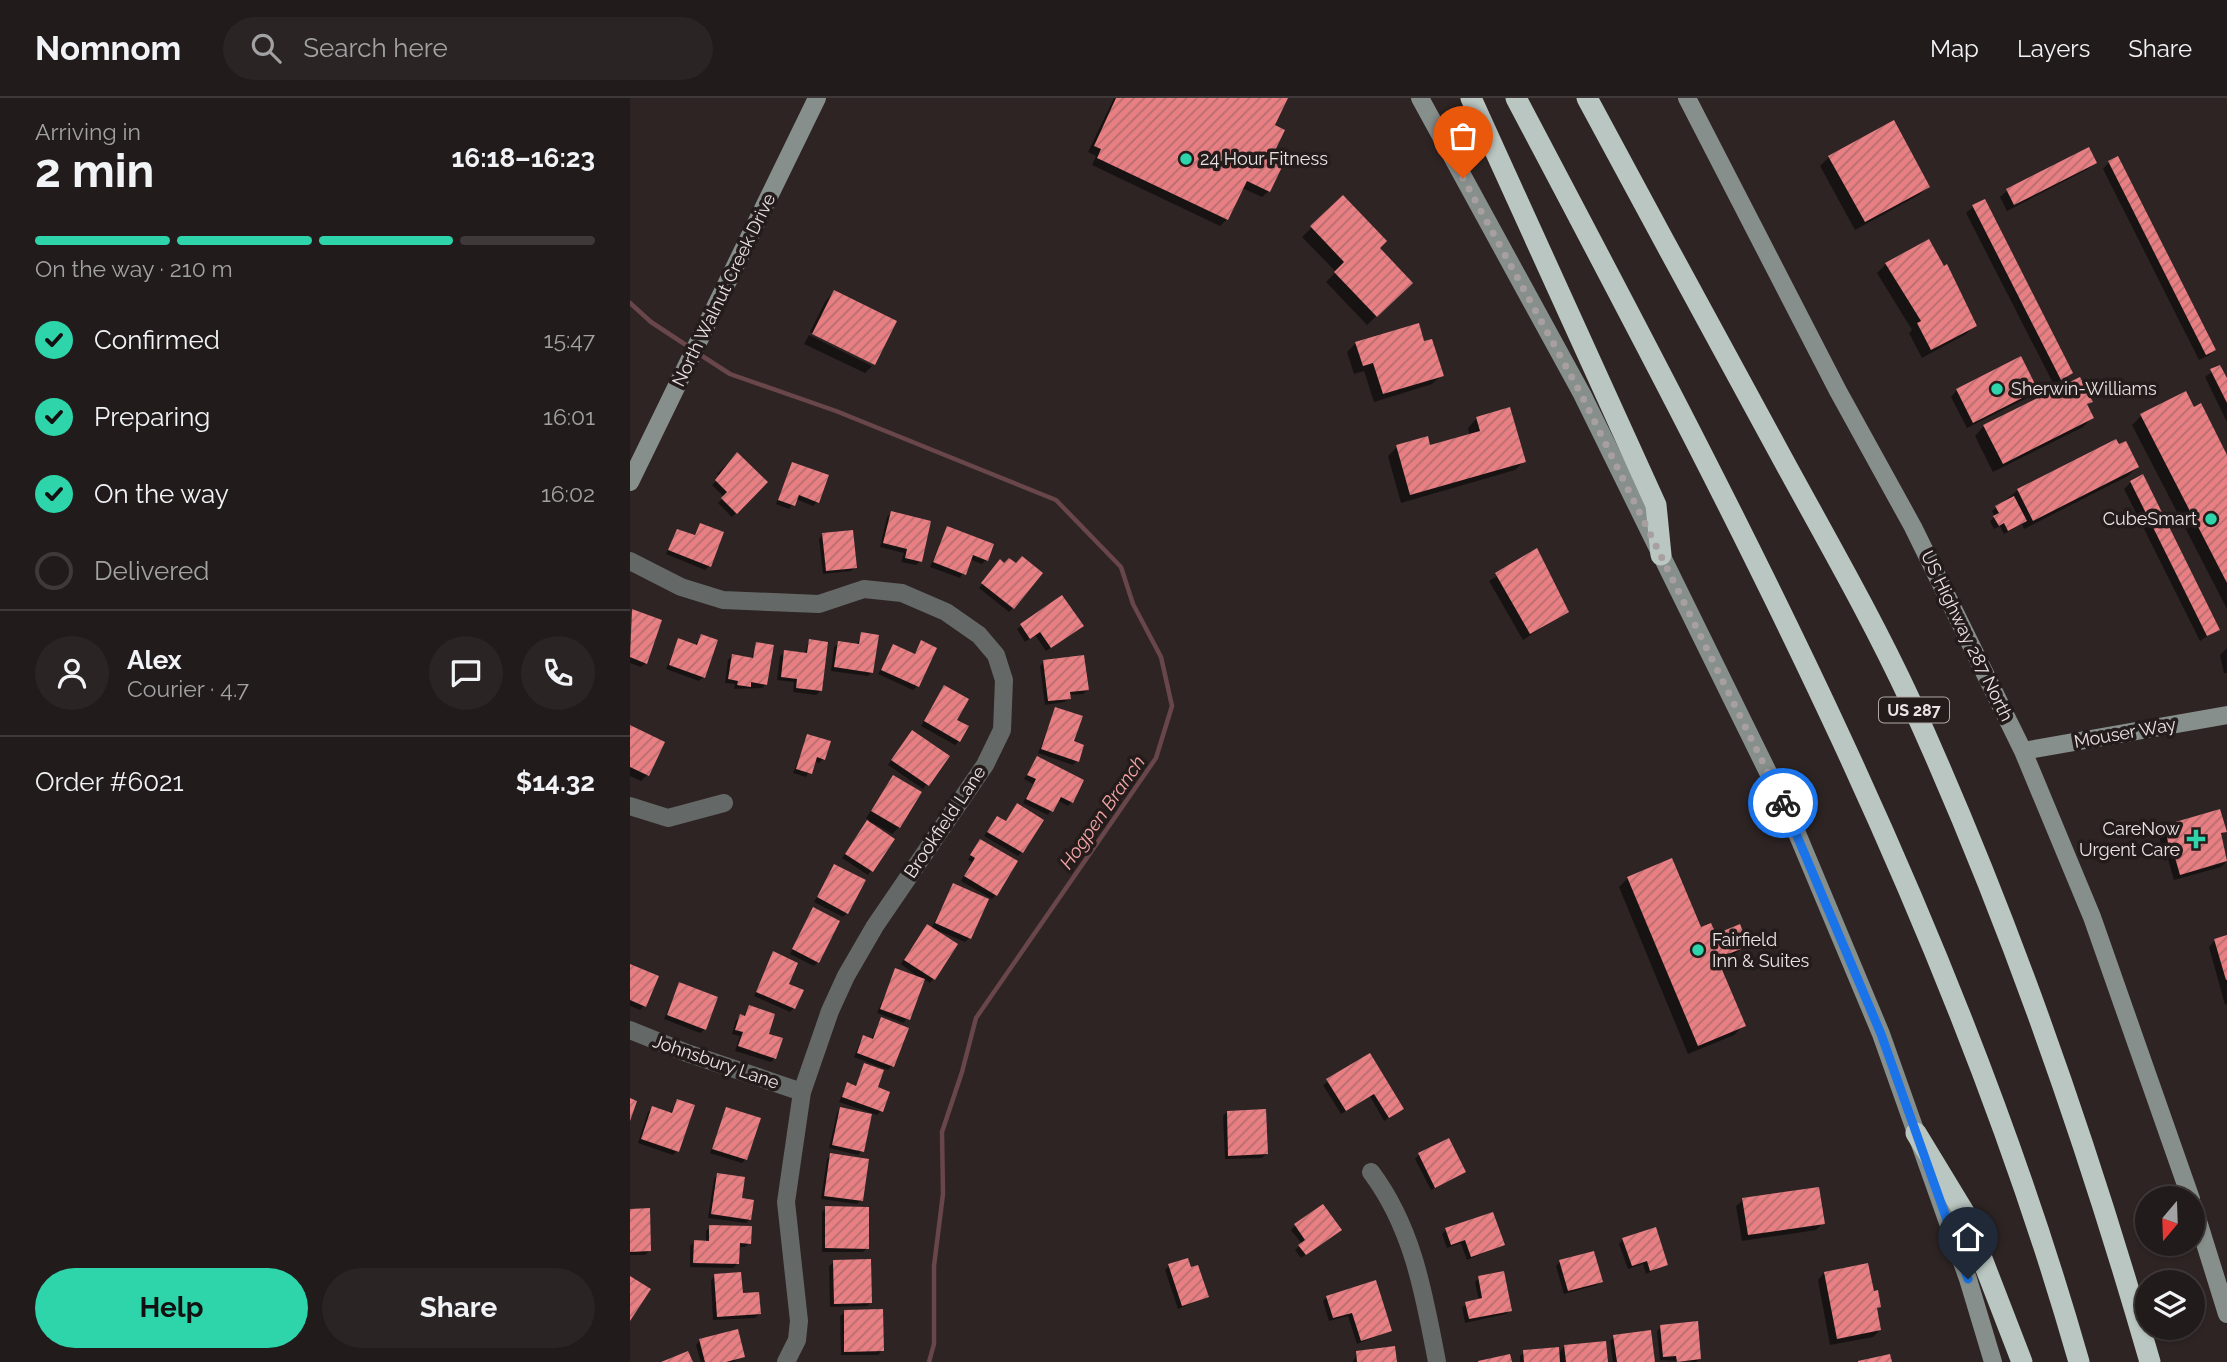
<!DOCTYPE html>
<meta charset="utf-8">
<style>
:root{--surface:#221b1b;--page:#2a2424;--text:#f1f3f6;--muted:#a2a1a3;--line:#3f393a;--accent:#2ed4aa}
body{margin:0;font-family:Raleway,sans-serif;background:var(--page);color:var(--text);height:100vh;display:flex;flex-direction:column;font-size:26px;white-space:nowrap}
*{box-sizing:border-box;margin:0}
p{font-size:23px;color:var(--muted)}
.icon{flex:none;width:38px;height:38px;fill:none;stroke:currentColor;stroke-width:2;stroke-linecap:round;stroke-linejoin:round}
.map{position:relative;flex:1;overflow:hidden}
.side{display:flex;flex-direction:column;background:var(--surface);width:630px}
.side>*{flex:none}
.needle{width:46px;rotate:199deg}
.tools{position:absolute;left:1505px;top:1088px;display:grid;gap:14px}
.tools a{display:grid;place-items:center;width:70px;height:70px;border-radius:50%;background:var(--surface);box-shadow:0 2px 5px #0004,0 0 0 2px var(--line);font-size:35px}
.pin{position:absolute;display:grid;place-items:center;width:60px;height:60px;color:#fff;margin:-72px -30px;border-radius:50% 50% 50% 0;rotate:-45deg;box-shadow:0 0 7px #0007}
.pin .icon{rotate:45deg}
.courier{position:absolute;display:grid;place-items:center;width:70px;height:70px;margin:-35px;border:5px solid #1a73e8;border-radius:50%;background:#fff;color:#222;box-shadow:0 2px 9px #0007}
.headline em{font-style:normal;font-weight:700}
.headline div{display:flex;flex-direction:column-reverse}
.headline{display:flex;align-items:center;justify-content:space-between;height:119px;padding:0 35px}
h1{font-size:46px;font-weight:700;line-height:52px}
.bar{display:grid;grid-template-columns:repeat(4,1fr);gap:10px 7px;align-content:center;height:84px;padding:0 35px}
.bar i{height:9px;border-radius:5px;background:var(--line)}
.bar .current{background:var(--accent)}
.bar p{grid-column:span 4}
.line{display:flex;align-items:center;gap:18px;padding:0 35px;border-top:2px solid var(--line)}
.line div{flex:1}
.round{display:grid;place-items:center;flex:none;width:74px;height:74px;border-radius:37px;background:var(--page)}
ol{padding:0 35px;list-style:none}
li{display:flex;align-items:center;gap:21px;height:77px}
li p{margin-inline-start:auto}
li .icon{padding:7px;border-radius:50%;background:var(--accent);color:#111;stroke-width:4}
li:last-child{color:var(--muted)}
li i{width:38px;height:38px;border:4px solid var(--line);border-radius:50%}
.button{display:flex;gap:14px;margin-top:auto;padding:14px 35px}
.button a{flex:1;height:80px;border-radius:42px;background:var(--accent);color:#111;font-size:28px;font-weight:700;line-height:80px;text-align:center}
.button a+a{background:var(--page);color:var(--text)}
header{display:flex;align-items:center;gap:42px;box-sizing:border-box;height:98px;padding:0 35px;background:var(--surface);border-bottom:2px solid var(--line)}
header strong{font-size:33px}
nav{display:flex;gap:38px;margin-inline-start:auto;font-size:24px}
.search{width:490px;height:63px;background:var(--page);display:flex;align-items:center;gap:18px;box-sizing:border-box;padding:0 24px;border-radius:38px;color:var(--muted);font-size:26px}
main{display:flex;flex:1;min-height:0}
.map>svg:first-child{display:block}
.shadow{fill:#0007}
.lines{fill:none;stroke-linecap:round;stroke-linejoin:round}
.stream{stroke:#69464a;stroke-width:4.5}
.building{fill:url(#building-hatch)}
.street{stroke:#646967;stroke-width:18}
.secondary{stroke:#878f8c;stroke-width:18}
.highway{stroke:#bac6c1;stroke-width:21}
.done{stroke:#a8a0a0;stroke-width:7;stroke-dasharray:0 12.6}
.route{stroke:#1a73e8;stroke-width:9}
.poi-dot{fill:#2ed4aa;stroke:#241b1b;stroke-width:2.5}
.labels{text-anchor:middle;stroke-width:7;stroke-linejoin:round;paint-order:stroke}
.shield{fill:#241b1b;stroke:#afa7a7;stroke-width:2}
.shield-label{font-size:16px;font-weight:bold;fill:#eae3e3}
.poi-label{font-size:18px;fill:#eae3e3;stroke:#241b1b;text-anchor:start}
.street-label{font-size:18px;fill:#eae3e3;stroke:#241b1b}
.water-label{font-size:19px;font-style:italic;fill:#f6a6a7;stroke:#241b1b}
</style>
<header>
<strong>Nomnom</strong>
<div class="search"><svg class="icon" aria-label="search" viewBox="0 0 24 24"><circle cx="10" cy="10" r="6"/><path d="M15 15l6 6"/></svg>Search here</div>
<nav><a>Map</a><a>Layers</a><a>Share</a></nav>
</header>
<main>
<section class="side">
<div class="headline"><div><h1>2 min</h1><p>Arriving in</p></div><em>16:18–16:23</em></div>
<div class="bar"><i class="current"></i><i class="current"></i><i class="current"></i><i></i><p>On the way · 210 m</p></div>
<ol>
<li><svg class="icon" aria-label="check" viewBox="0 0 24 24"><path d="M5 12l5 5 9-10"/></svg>Confirmed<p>15:47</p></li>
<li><svg class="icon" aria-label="check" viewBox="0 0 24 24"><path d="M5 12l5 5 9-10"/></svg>Preparing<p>16:01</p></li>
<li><svg class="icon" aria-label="check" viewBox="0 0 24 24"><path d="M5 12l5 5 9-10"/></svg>On the way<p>16:02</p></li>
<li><i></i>Delivered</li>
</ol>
<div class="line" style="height:126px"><a class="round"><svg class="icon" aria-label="person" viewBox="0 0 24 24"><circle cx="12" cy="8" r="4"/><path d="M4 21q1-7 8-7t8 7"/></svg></a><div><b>Alex</b><p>Courier · 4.7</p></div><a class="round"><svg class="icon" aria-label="chat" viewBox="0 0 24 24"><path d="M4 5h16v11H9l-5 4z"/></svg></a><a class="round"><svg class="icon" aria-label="phone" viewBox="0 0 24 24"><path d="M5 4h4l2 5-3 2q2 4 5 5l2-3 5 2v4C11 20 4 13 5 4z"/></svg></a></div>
<div class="line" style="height:91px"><div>Order #6021</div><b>$14.32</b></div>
<div class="button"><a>Help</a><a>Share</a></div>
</section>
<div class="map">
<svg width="1597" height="1264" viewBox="0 0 1597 1264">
<defs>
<pattern id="building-hatch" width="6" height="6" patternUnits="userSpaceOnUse" patternTransform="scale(1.75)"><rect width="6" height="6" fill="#e77f83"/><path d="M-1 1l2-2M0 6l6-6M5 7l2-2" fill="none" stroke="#b76d70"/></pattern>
</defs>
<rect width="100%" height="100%" fill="#2e2424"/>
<path class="shadow" d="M484,0H656L643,28L638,64L639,93L632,99L612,90L597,121L590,128L462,67L466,58L458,54Z
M1458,51L1465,64L1458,71L1377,113L1370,99L1377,93Z
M1199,59L1298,88L1289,97L1225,132L1190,68Z
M1479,64L1584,252L1578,258L1569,262L1473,71Z
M713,99L747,150L781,185L737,227L696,184L706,174L672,139Z
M1343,109L1441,275L1424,287L1336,115Z
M1256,166L1345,227L1336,236L1292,260L1279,235L1282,232L1247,175Z
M204,194L264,223L243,267V264L180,234L195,204Z
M179,237L242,268L235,275L174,246Z
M726,245H793L812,277L802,286L744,304L734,273L724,276L717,254Z
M1589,269L1597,284V324L1575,279Z
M1327,292H1406L1399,299L1337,330L1321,299Z
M1460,303L1456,308L1462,320L1453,329L1363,374L1345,338L1354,328Z
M1570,308L1597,361V511L1502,327L1511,318Z
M847,320L894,363L885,372L771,405L758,358L767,349H799L840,338L838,330Z
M107,356L135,384L102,419L88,405L94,399L82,387L90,379L87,376Z
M163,366L187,404L183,408L166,401L159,411L146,406Z
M1507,369L1498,378L1394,431L1392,426L1374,436L1370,428L1364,431L1360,423L1365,419L1362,413L1388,392Z
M1501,384L1588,531L1570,543L1494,391Z
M261,415L290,463L286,467L271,464L274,455L250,449L257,419Z
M70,427L79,468L75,472L36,456L48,433L63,439Z
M317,430L356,462L352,466L339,461L330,480L300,469Z
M193,436L225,469L221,473L193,476L189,441Z
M906,453L937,514L893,542L859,483Z
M386,467L383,510L379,514L349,490L366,468Z
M432,499L447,532L416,553L405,537L395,544L387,531Z
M2,513L16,565L11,569L0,565Z
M232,536L242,574L238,578L201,573L204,549L209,545L226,548Z
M71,538L73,579L69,583L36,571L49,542L65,548Z
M179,543L190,593L186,597L163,594L164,584L147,582L150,558L155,554L174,557Z
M291,545L287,588L283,592L248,576L264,548L284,557Z
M127,546L136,586L132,590L104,591L105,586L95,585L98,562L102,558L121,561Z
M1597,550V575H1594L1590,557Z
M414,563L457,592L453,596L439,597L435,604L415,607L410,568Z
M311,593L325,623L329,643L325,647L291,628Z
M426,611L447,663L443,667L408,655Z
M0,629L17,677L11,683L0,678Z
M178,638L193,661L189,665L184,663L176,679L163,675Z
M278,638L317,659L293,691L258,667Z
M407,660L442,703L438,708L427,702L418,717L393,705L403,686L394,681Z
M263,679L269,729L262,736L243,725L242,727L263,741L238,777L212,760L239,722L236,720Z
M387,708L392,754L388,758L354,738L367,720L375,725Z
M1536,729L1595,733L1590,738L1597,763L1591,769L1544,782L1538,761L1534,763L1529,736Z
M347,747L366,797L362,801L331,783L342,764L338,762Z
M205,768L217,815L213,819L184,804Z
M998,780L1070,831L1116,848L1097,861L1090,871L1113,928L1104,937L1058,956L989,789Z
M324,787L357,802L339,840L335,844L309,833L304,880L300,885L294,881L274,925L247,915L266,872L292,882L271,866L293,832L301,831Z
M183,812L188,864L184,868L160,856Z
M1597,839V906L1595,907L1579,849L1585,842Z
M143,856L164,910L160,914L124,898Z
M0,868L14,908L10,912L0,908Z
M49,886L75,931L70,935L34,921Z
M119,909L136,937L145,960L141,964L105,953L110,938L102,936L106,922L113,919Z
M252,921L262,968L258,972L224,959L230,944L234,939L241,942Z
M739,958L772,1011L754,1023L740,998L711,1016L693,987Z
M235,967L246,991L251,1013L247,1017L209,1004L217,986L225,989Z
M47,1003V1053L43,1057L8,1045L18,1014L23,1010L40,1016Z
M97,1011L116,1061L112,1065L80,1055Z
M211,1011L232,1053L228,1057L199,1050L207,1015Z
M597,1014L636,1056L632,1060L595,1061L593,1018Z
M201,1057L231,1102L227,1106L191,1101L197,1061Z
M789,1057L834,1074L801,1092L785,1061Z
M88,1077L110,1102L120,1121L116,1125L78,1120L84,1081Z
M1113,1102L1193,1125L1186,1132L1112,1143L1106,1108Z
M196,1110L237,1150L233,1154H192V1114Z
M0,1112L20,1152L15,1157H0Z
M665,1128L705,1136L671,1160L665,1152L672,1146L661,1132Z
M80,1129L119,1145L115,1149H108V1165L103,1170L60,1169V1148L64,1144H76V1133Z
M816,1132L873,1147L837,1162L831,1145L817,1150L812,1136Z
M993,1142L1036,1166L1016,1176L1013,1166L998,1171L989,1146Z
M204,1164L241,1204L237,1208L200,1209L199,1168Z
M930,1164L971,1183L967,1187L934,1196L926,1168Z
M539,1168L577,1199L548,1211L535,1172Z
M1194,1175L1242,1195L1249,1208L1246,1212L1250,1232L1243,1239L1200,1247L1188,1182Z
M85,1178L111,1197L129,1216L125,1220L83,1222L81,1182Z
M849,1180L880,1212L876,1216L835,1225L832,1209L849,1203L845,1184Z
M697,1199L760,1233L727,1246L718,1218L699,1223L693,1203Z
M215,1214L252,1253L248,1257H211L210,1218Z
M1031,1229L1069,1261L1066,1264L1030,1262L1027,1233Z
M984,1239L1023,1264H983L980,1243Z
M70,1243L113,1258L103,1264H71L66,1247Z
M934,1249L977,1264H890V1258L894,1254L928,1256Z
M727,1255L766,1264H723Z"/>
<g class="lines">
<path class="stream" d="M0,205L21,224L59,249
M66,254L100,276L206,313L426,402L491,469L503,506L531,559L542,608L526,660L346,920L332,974L312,1034L313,1096L304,1168V1246L299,1264"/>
</g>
<path class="building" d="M486,0H658L645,27L655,32L640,63L652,69L640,94L617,83L598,122L467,60L471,51L464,48Z
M1264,22L1300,89L1235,124L1198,58Z
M1459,49L1467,65L1384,107L1376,91Z
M1488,58L1586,252L1576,257L1478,63Z
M713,97L757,143L750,150L783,185L747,219L704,174L714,164L680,128Z
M1355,101L1443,275L1431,282L1342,107Z
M1299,141L1314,168L1317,166L1347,228L1301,252L1287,225L1291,223L1255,165Z
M204,192L267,223L245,267L182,236Z
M789,225L794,243L802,241L814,278L753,296L743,265L733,268L725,244Z
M1391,258L1408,292L1343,325L1326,291Z
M1590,267L1597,280V305L1580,271Z
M1450,279L1463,304L1457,306L1464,320L1373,366L1353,327Z
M1556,293L1564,309L1571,305L1597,357V485L1510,316Z
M880,309L896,364L780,397L766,347L798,338L800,347L850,333L846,319Z
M1486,341L1489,346L1496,343L1509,369L1403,423L1387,391Z
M107,354L138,384L107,416L91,400L97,394L85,382Z
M162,364L199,377L189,405L169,397L165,408L148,402Z
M1513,376L1590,532L1577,538L1500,383Z
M1384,398L1397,423L1378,433L1374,425L1369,428L1363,418L1369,415L1365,408Z
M261,413L301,423L292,464L275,460L277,451L253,445Z
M70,425L94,434L81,469L38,452L47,431L65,437Z
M317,428L364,446L358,463L343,457L336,477L303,464Z
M223,432L227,470L196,473L192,435Z
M907,450L939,514L900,536L865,475Z
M392,458L413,475L384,511L351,485L370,461L374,465L379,460L386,465Z
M432,497L454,528L421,550L410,534L400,541L390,526Z
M2,511L32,522L17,566L0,559Z
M231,534L249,537L243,575L204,569L208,543L229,546Z
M71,536L88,542L75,580L39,567L48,540L67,547Z
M179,541L198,544L192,593L166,590L167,581L151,579L154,552L177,555Z
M291,542L307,550L289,589L251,572L263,546L285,556Z
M126,544L144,547L137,587L121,584V589L107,587L108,583L98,581L102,556L123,560Z
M454,557L459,592L440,594L441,601L418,603L413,562Z
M314,587L339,601L327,622L339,628L330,644L294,623Z
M425,609L453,618L444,643L454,647L449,664L411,651Z
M0,627L35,644L19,678L0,669Z
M282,632L320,658L299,688L261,662Z
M177,636L201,643L195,662L187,659L182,676L166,671Z
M407,658L454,682L443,705L431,699L423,714L396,701L406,681L397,677Z
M263,677L292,694L270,730L241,713Z
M387,705L414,722L393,755L357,734L367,718L376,723Z
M1590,711L1597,734L1591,735L1597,763L1550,777L1544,756L1540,757L1535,727Z
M237,722L265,741L243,774L215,756Z
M350,741L388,763L367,798L334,778L345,760L340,757Z
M1042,760L1071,829L1081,825L1086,836L1110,826L1119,848L1098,856L1100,863L1090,867L1116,928L1068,948L997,779Z
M204,766L236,782L218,816L187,799Z
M323,785L359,801L341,841L305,825Z
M183,809L210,823L189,865L162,851Z
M297,826L328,846L305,882L274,862Z
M1597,837V882H1596L1584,841Z
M143,853L168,865L159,886L174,892L165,911L126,894Z
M0,866L29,878L16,909L0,902Z
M265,870L295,881L280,922L250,911Z
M49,884L88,899L76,932L37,917Z
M119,907L145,916L139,936L153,940L146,961L108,948L113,934L105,932L110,916L115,918Z
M251,919L279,930L264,969L227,955L233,937L243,941Z
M740,955L774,1011L759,1020L744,996L716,1013L696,981Z
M234,965L254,972L248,989L260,994L253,1014L212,999L217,984L226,988Z
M0,1000L7,1003L0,1023Z
M47,1001L65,1007L49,1054L11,1041L22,1008L42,1015Z
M96,1009L131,1020L117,1062L82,1051Z
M210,1009L242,1016L234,1054L202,1047Z
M636,1011L638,1056L598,1058L597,1013Z
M819,1040L836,1074L805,1090L788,1055Z
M200,1055L239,1061L233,1103L194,1098Z
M87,1075L115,1079L112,1100L124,1102L121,1122L81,1116Z
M1189,1089L1195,1126L1118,1137L1112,1100Z
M693,1106L712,1132L676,1157L668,1147L675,1142L664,1126Z
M195,1108L239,1109V1151L195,1150Z
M20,1110L21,1153L0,1154V1111Z
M863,1114L875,1147L841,1159L835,1142L821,1147L815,1130Z
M79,1127L122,1128L121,1146L110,1145L109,1166L63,1165L64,1142L79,1143Z
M1026,1129L1038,1167L1020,1173L1017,1163L1002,1168L992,1140Z
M964,1153L973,1184L938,1193L929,1162Z
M558,1160L561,1169L568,1167L579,1199L552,1208L538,1166Z
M241,1161L242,1205L204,1206L203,1162Z
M1238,1165L1244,1193L1248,1192L1251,1209L1247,1210L1251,1232L1207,1241L1194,1174Z
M874,1173L882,1213L839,1221L835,1204L852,1200L848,1178Z
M111,1174L113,1195L129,1194L131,1216L87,1219L84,1176Z
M0,1178L21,1191L0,1223Z
M746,1182L762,1233L731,1243L722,1215L703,1220L696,1198Z
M253,1211L254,1253L214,1254V1212Z
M1068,1223L1071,1261L1047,1264L1046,1258L1033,1259L1030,1227Z
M108,1231L115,1259L96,1264H75L69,1241Z
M1021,1232L1025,1264H987L983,1237Z
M976,1243L978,1264H936L934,1247Z
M765,1248L767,1264H727L726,1253Z
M929,1249L930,1264H894L893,1252Z
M58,1253L63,1264H31Z
M880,1256L882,1264H848V1263Z
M1260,1256L1262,1264H1228V1263Z"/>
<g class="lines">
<path class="street" d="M0,463L51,489L93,502L189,506L234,491L272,495L316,514L349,537L366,557L374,582L372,632L355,667L245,828L216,878L200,913L172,994L156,1104L169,1223L167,1242L156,1264
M0,708L38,720L94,705
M0,932L57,955L172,994
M741,1074C783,1130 794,1196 807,1264"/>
<path class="secondary" d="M790,0L952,296L1161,721L1251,936L1338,1181L1363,1264
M1057,0L1208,293L1283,429L1393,653L1462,819L1561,1101
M0,384L187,0
M1393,653L1597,617
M1563,1107L1597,1216"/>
<path class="highway" d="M841,0L1026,407L1031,457
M886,0C1101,408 1322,818 1449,1264
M957,0C1021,119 1085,237 1150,356C1194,437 1241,518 1280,602C1378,817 1455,1038 1520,1264
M1286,1035L1334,1114L1392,1264"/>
</g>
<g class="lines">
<path class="done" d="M833,80L951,296L1153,705"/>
<path class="route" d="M1153,705L1251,936L1338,1181"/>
</g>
<g class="poi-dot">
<circle cx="556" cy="61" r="7"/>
<circle cx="1367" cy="291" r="7"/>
<circle cx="1581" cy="421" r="7"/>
<path d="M1562.5 730.5h7v7h7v7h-7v7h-7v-7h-7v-7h7z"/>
<circle cx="1068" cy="852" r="7"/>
</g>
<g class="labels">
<rect class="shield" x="1249" y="599.5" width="70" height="25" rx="5"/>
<g class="shield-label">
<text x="1284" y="618">US 287</text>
</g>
<g class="poi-label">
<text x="570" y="67">24 Hour Fitness</text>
<text x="1381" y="297">Sherwin-Williams</text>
<text x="1567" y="427" text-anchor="end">CubeSmart</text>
<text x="1550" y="737" text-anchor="end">CareNow<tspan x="1550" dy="21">Urgent Care</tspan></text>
<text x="1082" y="848">Fairfield<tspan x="1082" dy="21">Inn &amp; Suites</tspan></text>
</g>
<g class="street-label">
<text transform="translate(94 192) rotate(-64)" y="6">North Walnut Creek Drive</text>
<text transform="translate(1337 538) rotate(64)" y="6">US Highway 287 North</text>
<text transform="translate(1495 635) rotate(-10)" y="6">Mouser Way</text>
<text transform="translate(315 724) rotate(-56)" y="6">Brookfield Lane</text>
<text transform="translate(86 964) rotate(19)" y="6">Johnsbury Lane</text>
</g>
<g class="water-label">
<text transform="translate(472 714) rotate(-55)" y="7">Hogpen Branch</text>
</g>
</g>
</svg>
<div class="tools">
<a><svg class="needle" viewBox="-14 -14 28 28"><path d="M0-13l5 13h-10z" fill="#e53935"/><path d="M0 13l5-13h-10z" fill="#a2a1a3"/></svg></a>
<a><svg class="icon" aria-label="layers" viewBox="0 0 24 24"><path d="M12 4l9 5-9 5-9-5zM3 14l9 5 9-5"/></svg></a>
</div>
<div class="pin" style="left:833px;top:80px;background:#ea580c"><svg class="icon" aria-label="bag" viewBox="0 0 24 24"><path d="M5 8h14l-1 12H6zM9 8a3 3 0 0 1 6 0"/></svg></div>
<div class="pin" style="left:1338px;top:1181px;background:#1f2937"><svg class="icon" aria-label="home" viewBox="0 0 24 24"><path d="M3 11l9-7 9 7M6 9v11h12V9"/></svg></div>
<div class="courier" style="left:1153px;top:705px"><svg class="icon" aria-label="bike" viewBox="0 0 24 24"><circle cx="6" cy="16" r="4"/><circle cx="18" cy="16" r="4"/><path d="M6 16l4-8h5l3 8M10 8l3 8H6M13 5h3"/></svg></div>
</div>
</main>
